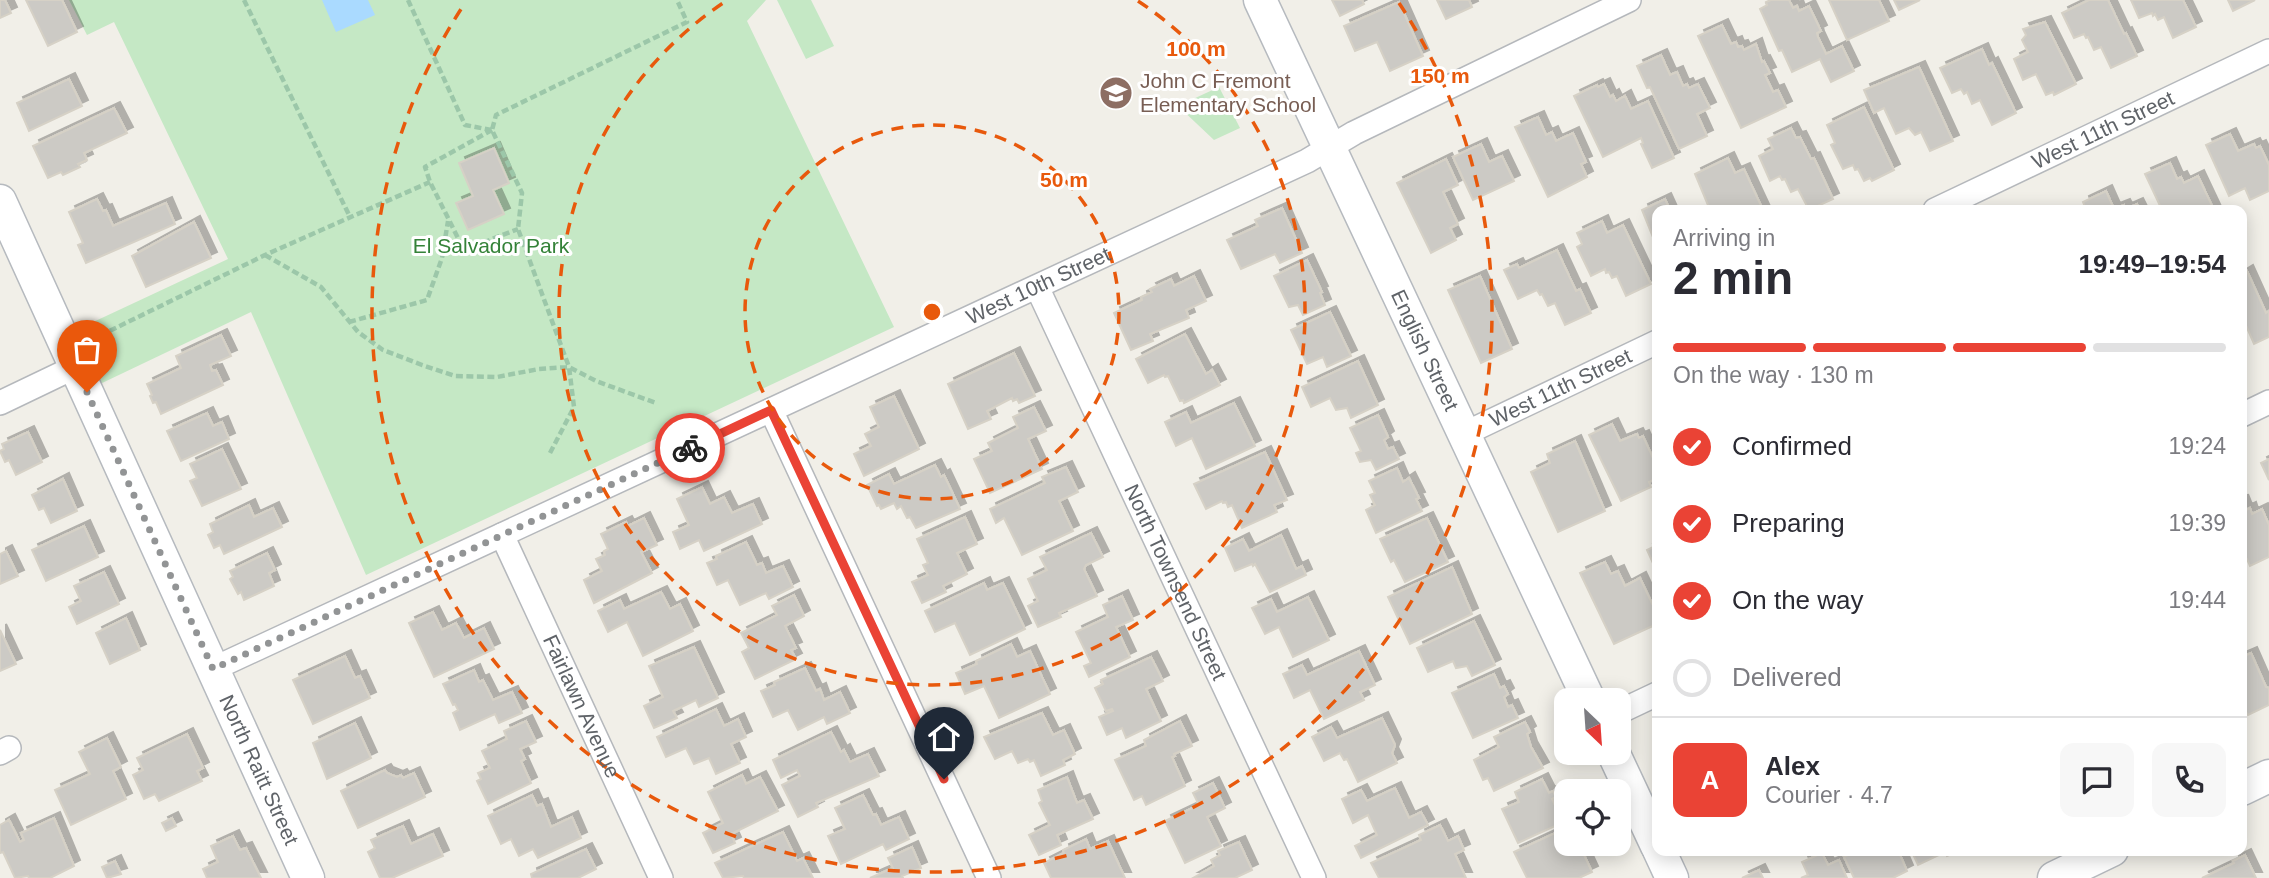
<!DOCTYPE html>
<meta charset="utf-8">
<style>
:root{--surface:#fff;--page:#f7f7f7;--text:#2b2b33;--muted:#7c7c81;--line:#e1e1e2;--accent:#ea4335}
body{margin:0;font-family:Arial,sans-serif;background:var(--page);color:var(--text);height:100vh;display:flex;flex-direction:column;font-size:26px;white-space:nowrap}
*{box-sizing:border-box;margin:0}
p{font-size:23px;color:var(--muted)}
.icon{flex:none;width:38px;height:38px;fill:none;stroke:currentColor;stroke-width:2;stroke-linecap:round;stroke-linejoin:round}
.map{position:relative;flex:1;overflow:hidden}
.sheet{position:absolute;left:1652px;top:205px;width:595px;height:651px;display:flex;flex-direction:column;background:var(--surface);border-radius:14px;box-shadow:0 4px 18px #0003}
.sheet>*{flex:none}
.needle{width:46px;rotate:155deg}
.buttons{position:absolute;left:1554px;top:688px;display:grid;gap:14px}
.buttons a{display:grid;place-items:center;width:77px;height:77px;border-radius:14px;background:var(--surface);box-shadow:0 4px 18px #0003;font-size:35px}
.pin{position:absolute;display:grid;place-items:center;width:60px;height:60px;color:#fff;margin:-72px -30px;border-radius:50% 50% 50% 0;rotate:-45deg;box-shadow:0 0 7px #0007}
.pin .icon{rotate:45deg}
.courier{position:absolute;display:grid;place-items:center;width:70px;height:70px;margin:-35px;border:5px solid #ea4335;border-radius:50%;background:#fff;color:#222;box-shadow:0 2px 9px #0007}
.summary em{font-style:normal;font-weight:600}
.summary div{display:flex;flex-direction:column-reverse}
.summary{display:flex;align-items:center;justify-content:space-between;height:119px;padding:0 21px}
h1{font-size:46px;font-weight:600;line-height:52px}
.bar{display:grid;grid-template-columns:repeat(4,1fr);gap:10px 7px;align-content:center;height:84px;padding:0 21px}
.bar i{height:9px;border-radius:5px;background:var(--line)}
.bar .active{background:var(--accent)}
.bar p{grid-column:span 4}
.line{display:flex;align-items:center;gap:18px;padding:0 21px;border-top:2px solid var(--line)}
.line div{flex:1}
.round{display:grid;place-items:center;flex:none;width:74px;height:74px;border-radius:14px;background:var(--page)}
ol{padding:0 21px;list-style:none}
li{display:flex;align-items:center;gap:21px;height:77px}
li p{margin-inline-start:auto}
li .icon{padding:7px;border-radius:50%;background:var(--accent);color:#fff;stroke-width:4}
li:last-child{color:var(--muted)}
li i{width:38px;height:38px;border:4px solid var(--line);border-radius:50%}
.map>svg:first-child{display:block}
.green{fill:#c5e8c5}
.water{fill:#aadaff}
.building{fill:#cccac5;stroke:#d6d1c6;stroke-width:2;filter:url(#shadow)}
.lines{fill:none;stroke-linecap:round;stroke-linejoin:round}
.street-casing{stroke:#b5b8bc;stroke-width:26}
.secondary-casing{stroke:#b6babf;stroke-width:35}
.path{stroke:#9cc7a9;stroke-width:4.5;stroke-dasharray:7 3.5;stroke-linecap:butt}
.street{stroke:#fff;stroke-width:23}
.secondary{stroke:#fff;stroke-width:32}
.done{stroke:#929495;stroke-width:7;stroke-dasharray:0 12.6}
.route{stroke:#ea4335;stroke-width:9}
.ring{fill:none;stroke:#e8590c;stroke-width:3.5;stroke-dasharray:12 9}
.labels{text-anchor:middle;stroke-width:6;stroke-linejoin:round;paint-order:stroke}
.education-label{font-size:21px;fill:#785e54;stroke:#fff;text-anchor:start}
.street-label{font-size:21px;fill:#5f6368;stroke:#fff}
.park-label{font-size:21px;fill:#348238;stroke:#fff}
.centre{fill:#e8590c;stroke:#fff;stroke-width:3.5}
.ring-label{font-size:21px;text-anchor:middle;font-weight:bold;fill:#e8590c;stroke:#fff;stroke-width:6;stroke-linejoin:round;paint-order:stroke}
</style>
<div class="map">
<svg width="2269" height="878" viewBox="0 0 2269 878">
<defs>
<filter id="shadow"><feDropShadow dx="6" dy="-6" stdDeviation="0" flood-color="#0004"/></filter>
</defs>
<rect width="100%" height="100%" fill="#f1efe8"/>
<path class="green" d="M69,0H766L747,21L894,327L366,575L251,312L100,384L74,331L228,259L114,22L87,35Z
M777,0H811L834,46L806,59Z
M1219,87L1240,128L1214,140L1178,106Z"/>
<path class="water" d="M322,0H368L375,15L336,32Z"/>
<path class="building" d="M0,0H5L11,13L0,18Z
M26,0H62L77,32L48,46Z
M1332,0H1362L1364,4L1340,16Z
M1437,0H1469L1472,7L1446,19Z
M1771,0H1789L1793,8L1797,6L1799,11L1809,6L1821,31L1817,33L1818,37L1826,54L1842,46L1854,71L1831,82L1820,59L1792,72L1782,50L1779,51L1760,9L1767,5L1766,2Z
M1829,0H1879L1889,21L1847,40Z
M1894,0H1920L1899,10Z
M2089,0H2108L2124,34L2126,33L2137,56L2111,68L2101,47L2094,50L2088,37L2086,38L2084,34L2074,38L2062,13Z
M2131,0H2183L2196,27L2173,38L2164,17L2158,20L2155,14L2153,16L2152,13L2139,18Z
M2228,0H2255L2233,11Z
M1399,2L1423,56L1390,71L1377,42L1355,51L1344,26Z
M2045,22L2076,84L2054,95L2053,92L2046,95L2036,74L2023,80L2014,59L2028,52L2022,40L2026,35L2023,29Z
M1722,25L1731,44L1736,42L1738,47L1742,46L1744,50L1756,44L1762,62L1764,61L1770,73L1765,75L1773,92L1778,90L1786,107L1741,128L1698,36Z
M1982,49L1989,65L1992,63L2016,113L1992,125L1980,100L1972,104L1967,92L1964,94L1961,89L1952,93L1940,68Z
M1661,55L1670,75L1677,72L1683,86L1687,84L1689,88L1698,84L1710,108L1697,114L1707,136L1679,149L1650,87L1647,88L1637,66Z
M1919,67L1953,141L1930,151L1921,132L1915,135L1909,128L1896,134L1884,108L1874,113L1864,90Z
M69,79L82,106L29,131L17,103Z
M1604,84L1610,97L1613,95L1616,101L1625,96L1631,109L1648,101L1674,158L1652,168L1641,144L1643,143L1641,138L1603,157L1574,96L1597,85L1598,87Z
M1864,107L1894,170L1872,181L1870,178L1864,181L1858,169L1855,170L1853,165L1843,169L1831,145L1835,143L1827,125Z
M114,108L127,133L84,153L87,160L78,164L80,167L63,175L61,172L48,178L33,146Z
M1538,117L1546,135L1552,132L1556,141L1573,133L1586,162L1581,164L1587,177L1548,197L1515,127Z
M1791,128L1796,138L1800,137L1811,159L1814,158L1833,199L1809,210L1798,189L1791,192L1785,179L1782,180L1780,176L1770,181L1759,156L1773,149L1768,139Z
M2230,134L2238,151L2254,144L2256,148L2260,146L2269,165V191L2250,200L2245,188L2229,196L2206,145Z
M1481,144L1489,162L1502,156L1514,181L1473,200L1453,157Z
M494,148L509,183L493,190L504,214L468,230L456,203L473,196L459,163Z
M1728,158L1735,173L1744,169L1763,210H1710L1695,174Z
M1446,159L1458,185L1443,192L1458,224L1450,228L1456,240L1431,253L1397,183Z
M2170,163L2177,179L2181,177L2184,183L2198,176L2214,210H2162L2145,174Z
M2106,191L2114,209L2124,205L2126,209L2137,204L2140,210H2086L2083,202Z
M97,199L103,211L106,210L113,226L166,203L175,224L86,263L78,245L83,243L69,212Z
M1665,199L1670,210H1657V247L1642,210Z
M1282,208L1302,253L1280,263L1275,254L1241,269L1227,240L1258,226L1255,220Z
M1602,221L1607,233L1623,225L1651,284L1626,296L1617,276L1612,278L1609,272L1606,273L1605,269L1591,276L1577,247L1582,244L1577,233Z
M194,222L211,258L146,287L132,256Z
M1557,250L1576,291L1580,289L1591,313L1565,325L1555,303L1548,306L1542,294L1540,295L1537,290L1518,299L1504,270L1517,264L1519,268Z
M1307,260L1322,292L1320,293L1325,305L1303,315L1298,305L1289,307L1274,276Z
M2247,271L2266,313L2269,311V337L2254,344L2245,323L2242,324V274Z
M1194,276L1206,301L1186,310L1189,318L1150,334L1153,341L1131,350L1114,313L1142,300L1141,297L1152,292L1150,289L1171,279L1174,286Z
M1480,276L1512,349L1481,363L1448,290Z
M1330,312L1351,356L1327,367L1323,357L1307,364L1291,330Z
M1185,334L1206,374L1212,370L1220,385L1184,403L1183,400L1180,401L1168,376L1165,377L1164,375L1148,383L1136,359Z
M221,335L231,356L210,365L212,371L216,370L223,385L161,414L156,402L153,403L150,396L152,395L147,384L181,368L176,356Z
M1014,353L1035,396L1019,403L1017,399L1013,401L1012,398L987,411L991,419L968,429L948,384Z
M1358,361L1378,405L1351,418L1347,408L1336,410L1330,398L1311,407L1302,387Z
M894,396L919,449L864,476L854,454L871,446L865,434L879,427L870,407Z
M1234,403L1255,446L1206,469L1192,438L1176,446L1165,422L1186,412L1191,423Z
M1034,407L1046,431L1028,439L1042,469L990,493L974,459L992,451L988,443L1018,428L1013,417Z
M207,413L213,426L222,422L229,439L181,461L167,431Z
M1378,415L1388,437L1384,440L1388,449L1393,447L1399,459L1376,470L1371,460L1360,462L1356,453L1361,451L1350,428Z
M1612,424L1620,441L1637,434L1639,438L1643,436L1657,467V478L1649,482L1651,487L1621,501L1589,435Z
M28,432L42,462L16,475L9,460L5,462L0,451L4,449L2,444Z
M1575,441L1605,511L1558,532L1531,472L1550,463L1547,454Z
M222,449L241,489L202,506L190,481L197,478L190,464Z
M1265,452L1287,500L1274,505L1277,512L1242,528L1232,505L1228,507L1226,502L1223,503L1222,501L1206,509L1194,484Z
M2269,459V480L2261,463Z
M935,465L941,477L944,475L960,509L916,528L910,517L907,518L901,506L897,509L894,503L881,509L879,505L877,506L867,485L889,474L894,484Z
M1066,467L1078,492L1059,501L1073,531L1022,555L1004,518L996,523L990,509L1045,483L1042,477Z
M1397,468L1403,482L1409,478L1419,498L1416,499L1422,511L1376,533L1366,510L1375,505L1370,495L1375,493L1369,481Z
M63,479L77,511L51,523L44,508L39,510L32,495Z
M702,487L710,504L724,497L732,513L753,504L762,524L704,551L699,540L680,549L673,532L689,525L677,499Z
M2242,500L2246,510L2250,508L2252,514L2262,509L2269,525V557L2250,566L2247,559L2242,561Z
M249,505L254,517L273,508L282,527L224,554L220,545L214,548L208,535L213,532L210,524Z
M965,517L977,544L957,553L967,574L943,586L946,592L922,603L912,582L928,575L923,565L928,563L917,539Z
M644,518L657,545L641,552L652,573L594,603L584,580L602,571L596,559L605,555L604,551L608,549L601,534L626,522L628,526Z
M1427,518L1448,562L1405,582L1394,560L1391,562L1380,539Z
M84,526L98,557L46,581L32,550Z
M1091,533L1103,557L1086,565L1084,569L1097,596L1059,613L1061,617L1038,627L1028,606L1038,601L1028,579L1047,570L1040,557Z
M1281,535L1296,569L1302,566L1306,575L1270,592L1255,564L1253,566L1252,564L1235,571L1225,548L1243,539L1249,551Z
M746,542L757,565L762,563L766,573L783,566L793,587L769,599L766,593L740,605L728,580L717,585L707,563L717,559L716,556Z
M1657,545V572L1647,550Z
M6,551L18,576L0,584V554Z
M267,553L275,570L269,573L274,586L244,600L241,592L238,594L230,579L233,577L230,571Z
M1605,562L1611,574L1618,571L1625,586L1640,578L1657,614V624L1614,644L1580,573Z
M1452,567L1472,614L1410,644L1388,597Z
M104,572L119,604L77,624L69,607L81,601L74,586Z
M984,583L987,590L1003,583L1025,629L970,655L955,623L935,632L925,611Z
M661,592L670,609L680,604L693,631L643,656L627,622L608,632L598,611L620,600L624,609Z
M794,595L804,616L785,626L796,648L791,650L796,659L755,679L742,652L749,648L741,633L777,615L772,606Z
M1122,596L1133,620L1116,627L1130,657L1089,677L1084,666L1091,663L1076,632L1108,617L1103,605Z
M1308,597L1329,640L1293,657L1279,627L1265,634L1252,608L1271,599L1277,612Z
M433,612L442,630L456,623L464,638L484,628L494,649L434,677L409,623Z
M126,618L140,650L110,664L96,633Z
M1474,621L1495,665L1472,676L1467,666L1456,668L1453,661L1428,672L1417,648Z
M0,630L16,664L0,671Z
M1011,644L1017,657L1030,651L1050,694L999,718L984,686L965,694L956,673L977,664L976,661Z
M694,647L718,698L699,707L696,700L673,711L677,718L654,728L644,706L663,697L649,666Z
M1359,651L1375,685L1360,692L1364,700L1324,719L1310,690L1294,698L1283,674L1302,665L1307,675Z
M2251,653L2266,687L2269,688V705L2248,715L2246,712L2242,714V657Z
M345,656L355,678L360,676L370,698L313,724L293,680Z
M1151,657L1163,681L1146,689L1161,721L1126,738L1122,728L1107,735L1099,717L1113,711L1112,709L1106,711L1095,688L1103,684L1101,680Z
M805,668L816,691L820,689L824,700L840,692L850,713L827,724L824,717L798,730L788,710L773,717L761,691L775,685L774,682Z
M474,670L479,682L483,680L493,700L512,692L522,713L499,723L495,714L460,730L453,713L458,710L455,704L453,705L443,684Z
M1494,674L1500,688L1504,686L1508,694L1504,697L1508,707L1512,705L1518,718L1473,738L1452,693Z
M716,709L724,726L738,719L746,737L731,744L740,763L716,774L709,758L694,764L686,748L666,757L657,737Z
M1042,713L1053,735L1064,730L1075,754L1063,760L1065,765L1041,776L1034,760L1030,762L1028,759L1018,763L1012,751L995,759L984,737Z
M1382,718L1395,745L1392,753L1397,763L1358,782L1347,759L1344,760L1340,753L1324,761L1312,737L1331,727L1337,738Z
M526,721L536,742L520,749L525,759L521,761L531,783L488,804L477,781L481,779L478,773L490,768L482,751L507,739L504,731Z
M1180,721L1192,746L1174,754L1175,756L1172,757L1185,786L1146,805L1142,796L1134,800L1115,760L1146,746L1144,740Z
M1525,722L1530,732L1527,734L1531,747L1543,768L1494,791L1488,778L1483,780L1474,760L1499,747L1494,737Z
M355,723L371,758L327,779L313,743Z
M831,732L841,752L844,750L850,762L868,754L879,776L816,803L818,807L798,817L782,785L800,776L797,770L781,778L773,760Z
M187,734L203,768L197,771L202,781L159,801L155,794L144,799L133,775L143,770L137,758Z
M107,738L121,767L113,771L126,799L71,825L55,790L90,774L79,752Z
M385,770L387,773L397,777L401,775L403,778L414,773L425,797L358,828L341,791Z
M742,775L746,784L760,777L778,811L731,834L735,843L713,853L703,833L723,823L708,792Z
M1067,777L1077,803L1084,800L1093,819L1057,835L1061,845L1039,855L1029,835L1050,825L1039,803L1042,801L1038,790Z
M1542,779L1549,793L1553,791L1556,797L1552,799L1558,812L1562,810L1566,821L1518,843L1502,809L1519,802L1515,792Z
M1213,783L1225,808L1207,817L1221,846L1185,863L1165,821L1199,805L1193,793Z
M1395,788L1409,818L1421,812L1428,825L1361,858L1355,846L1377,835L1368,815L1353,823L1342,799L1361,790L1367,801Z
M532,795L537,806L542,804L551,827L572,817L581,838L538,858L533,849L519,856L511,839L501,844L488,816Z
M863,795L873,815L876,814L881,825L899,817L909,839L886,850L883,844L841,864L828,836L845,829L835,808Z
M54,818L74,866L50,878H29L28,876L15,878L3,852L0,853V825L9,820L20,842L24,840L21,833Z
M172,818L176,826L166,831L162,823Z
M1440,825L1448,841L1458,836L1464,850L1455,854L1466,878H1379L1371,863L1421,840L1419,835Z
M403,826L411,844L433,834L443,856L392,878H380L368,852L375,848L371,840Z
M1566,828V844H1579L1592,872L1579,878H1527L1514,852Z
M783,832L797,861L803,858L813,878H744L743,876L723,878L715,863Z
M233,836L240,850L246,848L261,878H207L203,869L218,862L211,846Z
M1086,839L1090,849L1108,841L1125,878H1051L1044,863L1064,853L1063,850Z
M1239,842L1252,870L1235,878H1193L1214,866L1211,860L1220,855L1218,851Z
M912,847L921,868L902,876L903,878H870L893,868L888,858Z
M586,849L596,869L578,878H532L531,874Z
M1857,850H1898L1907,871L1893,878H1854L1844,857Z
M1911,850H1961L1947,856L1945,852L1918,865Z
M1822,853L1828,865L1839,860L1847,878H1801L1808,875L1802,862Z
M2245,855L2256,878H2202L2234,863L2233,861Z
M115,861L121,874L107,878L102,867Z
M1759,870L1763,878H1742Z"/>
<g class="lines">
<defs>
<g id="street">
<path id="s1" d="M1935,210L2269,51"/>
<path id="s2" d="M1037,287L1314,878"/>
<path d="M0,403L75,367"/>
<path d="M771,410L989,878"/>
<path d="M2242,415L2269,402"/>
<path id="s3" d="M1464,434L1657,342"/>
<path id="s4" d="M502,535L661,878"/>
<path id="s5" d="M213,669L1307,161L1354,133L1629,0"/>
<path d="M1619,712L1657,694"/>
<path d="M0,753L9,748"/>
</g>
<g id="secondary">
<path id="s6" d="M1260,0L1589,700"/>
<path id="s7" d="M0,201L308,878"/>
<path d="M1613,752L1657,846"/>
<path d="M2242,789L2269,776"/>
<path d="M1659,850L1672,878"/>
<path d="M2054,878L2112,850"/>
</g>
</defs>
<use href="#street" class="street-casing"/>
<use href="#secondary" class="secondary-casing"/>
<path class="path" d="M244,0L350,217
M408,0L465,125L491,130
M492,130L425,167L430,182L464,250L518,229
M265,255L321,287L358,332L383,350L422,365L455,376L497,377L539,369L569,367L596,381L656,403
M349,322L427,300L442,258L448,221
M91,340L265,255L430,182
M550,453L574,407L569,367L518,229L522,193L492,130L496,115L687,22L677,0"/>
<use href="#street" class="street"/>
<use href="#secondary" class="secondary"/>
</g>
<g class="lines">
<path class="done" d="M87,392L213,669L690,448"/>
<path class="route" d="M690,448L771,410L944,779"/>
</g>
<g class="ring">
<circle cx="932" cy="312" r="187"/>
<path d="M1138 1A373 373 0 1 1 726 1"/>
<path d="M1399 3A560 560 0 1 1 465 3"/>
</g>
<defs>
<symbol id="school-disc" viewBox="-11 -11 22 22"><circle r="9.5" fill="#8d6e63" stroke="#fff"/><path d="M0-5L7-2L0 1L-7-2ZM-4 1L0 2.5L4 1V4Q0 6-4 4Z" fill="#fff"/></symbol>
</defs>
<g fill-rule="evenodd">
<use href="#school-disc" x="1097" y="74" width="38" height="38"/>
</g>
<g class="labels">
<g class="education-label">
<text x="1140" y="88">John C Fremont<tspan x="1140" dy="24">Elementary School</tspan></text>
</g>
<g class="street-label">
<text dy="7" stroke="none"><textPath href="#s1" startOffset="186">West 11th Street</textPath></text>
<text dy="7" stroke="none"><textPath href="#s5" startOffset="910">West 10th Street</textPath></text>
<text dy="7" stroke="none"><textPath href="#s6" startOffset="387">English Street</textPath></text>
<text dy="7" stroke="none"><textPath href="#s3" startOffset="107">West 11th Street</textPath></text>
<text dy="7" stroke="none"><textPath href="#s2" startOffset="326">North Townsend Street</textPath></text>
<text dy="7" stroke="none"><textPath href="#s4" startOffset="189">Fairlawn Avenue</textPath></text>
<text dy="7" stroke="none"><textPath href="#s7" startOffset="625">North Raitt Street</textPath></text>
</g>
<g class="park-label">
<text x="491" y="253">El Salvador Park</text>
</g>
</g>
<circle cx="932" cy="312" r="10" class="centre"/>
<g class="ring-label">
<text x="1196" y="56">100 m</text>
<text x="1440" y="83">150 m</text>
<text x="1064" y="187">50 m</text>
</g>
</svg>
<div class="buttons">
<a><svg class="needle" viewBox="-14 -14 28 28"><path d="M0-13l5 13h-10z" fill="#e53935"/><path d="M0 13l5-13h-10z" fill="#7c7c81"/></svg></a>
<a><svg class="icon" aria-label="locate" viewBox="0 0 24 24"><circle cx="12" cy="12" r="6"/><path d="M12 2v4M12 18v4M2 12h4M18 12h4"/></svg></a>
</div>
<div class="pin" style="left:87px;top:392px;background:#ea580c"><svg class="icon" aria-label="bag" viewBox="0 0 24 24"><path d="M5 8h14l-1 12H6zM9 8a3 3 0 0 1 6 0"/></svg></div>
<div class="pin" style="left:944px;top:779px;background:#1f2937"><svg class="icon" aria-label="home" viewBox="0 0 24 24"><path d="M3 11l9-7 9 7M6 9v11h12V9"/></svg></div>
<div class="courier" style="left:690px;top:448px"><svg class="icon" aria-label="bike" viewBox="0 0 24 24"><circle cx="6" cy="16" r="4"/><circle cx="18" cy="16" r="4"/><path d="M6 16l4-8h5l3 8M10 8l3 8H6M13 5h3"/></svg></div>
<section class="sheet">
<div class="summary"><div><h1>2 min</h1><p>Arriving in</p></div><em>19:49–19:54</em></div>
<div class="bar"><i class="active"></i><i class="active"></i><i class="active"></i><i></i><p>On the way · 130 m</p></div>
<ol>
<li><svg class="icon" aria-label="check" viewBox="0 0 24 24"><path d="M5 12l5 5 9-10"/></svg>Confirmed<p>19:24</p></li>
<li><svg class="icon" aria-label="check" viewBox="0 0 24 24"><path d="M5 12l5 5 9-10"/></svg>Preparing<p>19:39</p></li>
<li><svg class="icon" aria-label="check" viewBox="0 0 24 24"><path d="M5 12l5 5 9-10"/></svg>On the way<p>19:44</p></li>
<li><i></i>Delivered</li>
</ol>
<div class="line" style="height:126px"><b class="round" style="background:var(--accent);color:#fff">A</b><div><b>Alex</b><p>Courier · 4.7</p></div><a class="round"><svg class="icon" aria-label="chat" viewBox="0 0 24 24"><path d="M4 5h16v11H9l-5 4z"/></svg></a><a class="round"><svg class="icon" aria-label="phone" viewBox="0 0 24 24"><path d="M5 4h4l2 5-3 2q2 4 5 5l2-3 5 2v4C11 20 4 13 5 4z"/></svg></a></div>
</section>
</div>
